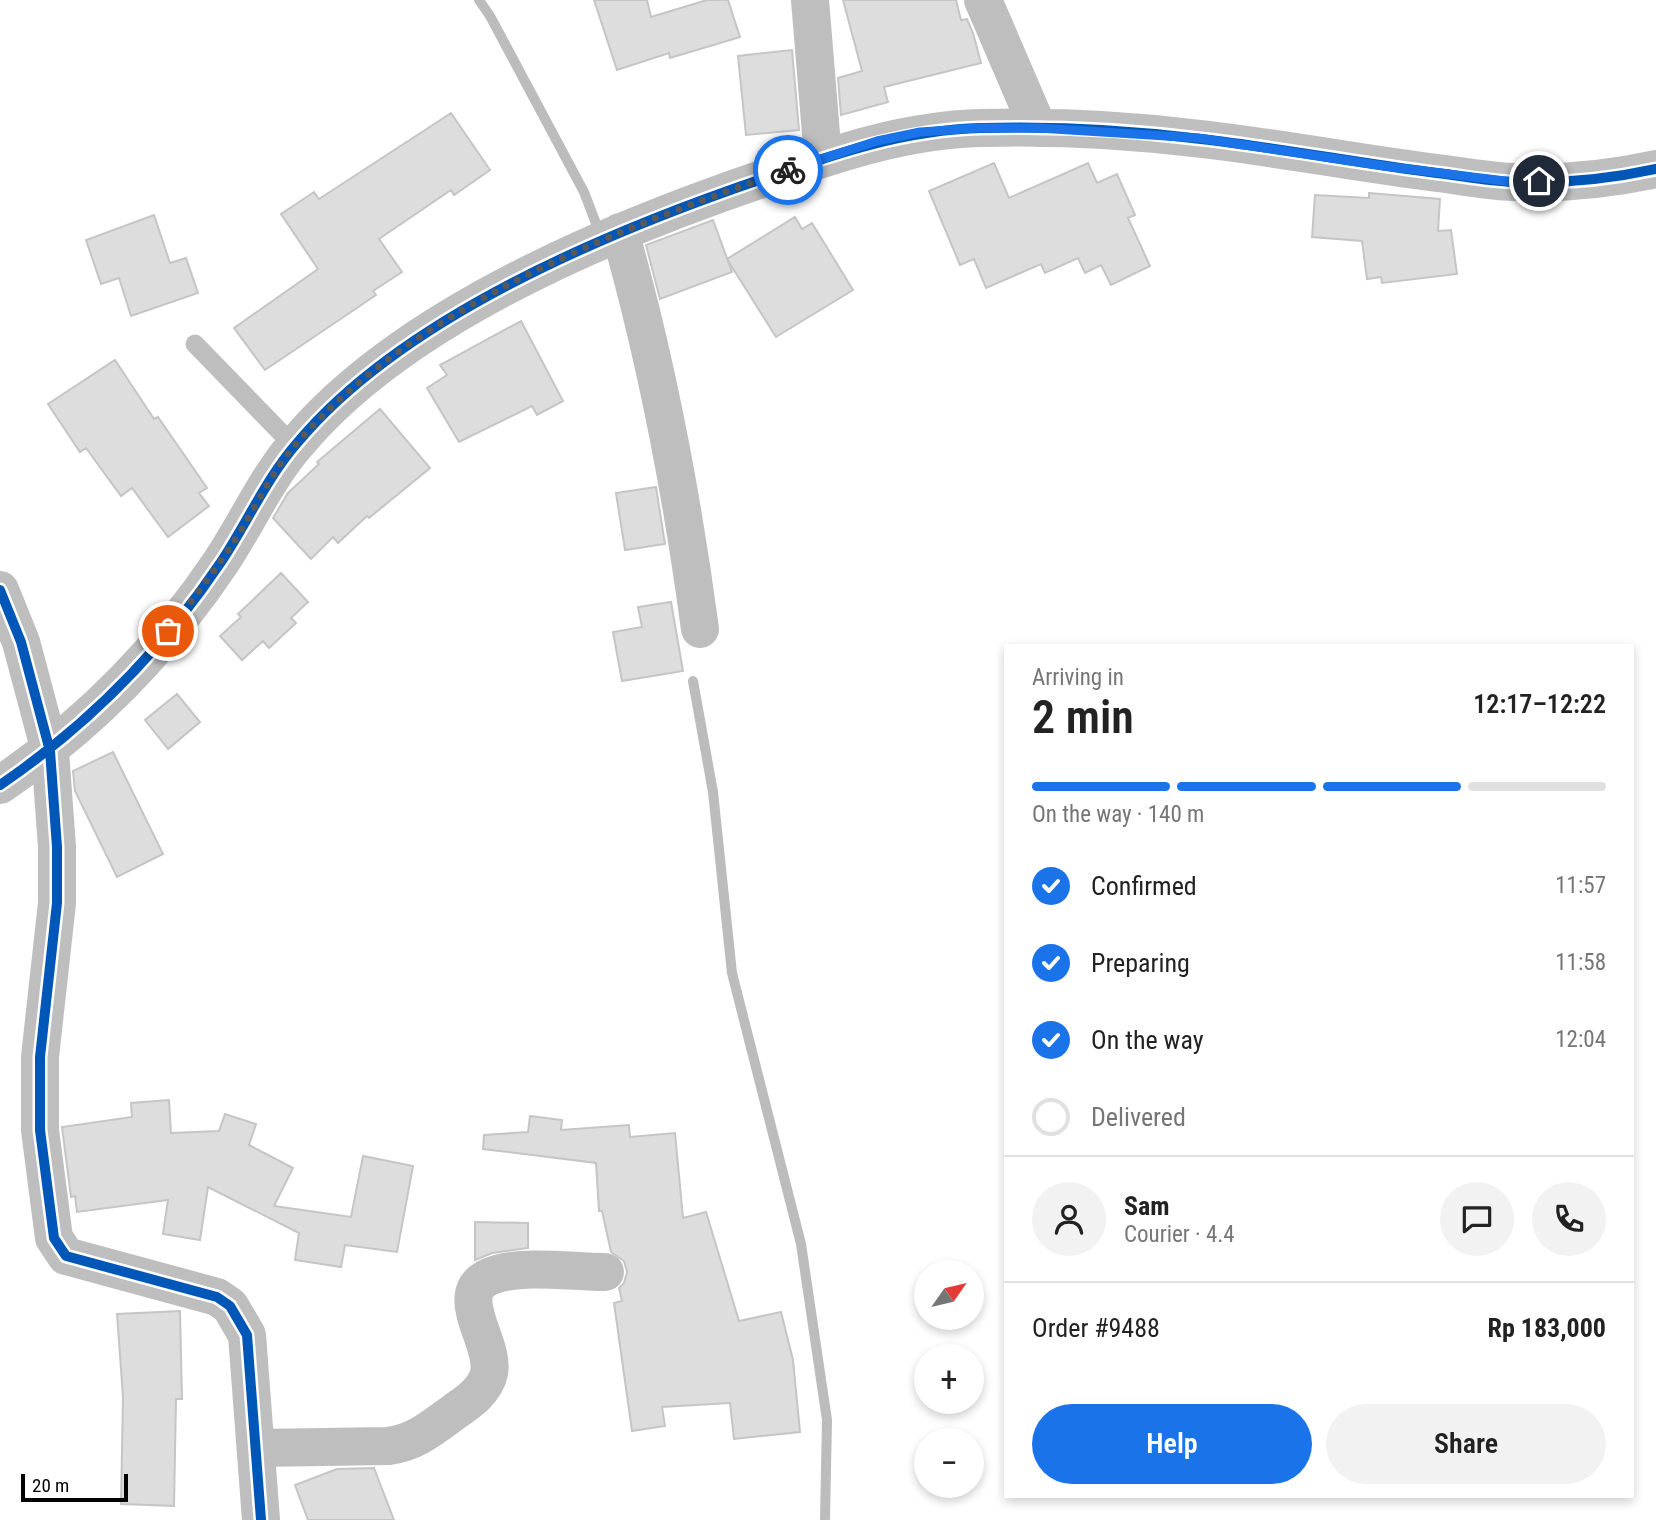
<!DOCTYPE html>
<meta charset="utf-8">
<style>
:root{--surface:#fff;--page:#f2f2f2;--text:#222;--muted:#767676;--line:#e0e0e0;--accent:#1a73e8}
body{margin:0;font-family:"Roboto Condensed",sans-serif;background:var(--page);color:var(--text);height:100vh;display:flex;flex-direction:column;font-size:26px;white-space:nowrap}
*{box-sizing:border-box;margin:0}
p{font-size:23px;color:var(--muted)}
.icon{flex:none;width:38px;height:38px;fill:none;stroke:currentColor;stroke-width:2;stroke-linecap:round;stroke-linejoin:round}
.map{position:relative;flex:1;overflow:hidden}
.side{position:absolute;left:1004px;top:644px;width:630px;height:854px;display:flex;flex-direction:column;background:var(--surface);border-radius:0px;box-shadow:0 4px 10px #0003}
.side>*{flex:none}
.needle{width:46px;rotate:56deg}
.controls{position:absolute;left:914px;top:1260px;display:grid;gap:14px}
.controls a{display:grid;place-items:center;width:70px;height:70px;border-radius:50%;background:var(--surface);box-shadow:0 4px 10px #0003;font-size:35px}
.scale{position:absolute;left:21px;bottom:18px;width:107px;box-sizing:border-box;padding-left:7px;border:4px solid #000;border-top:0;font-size:19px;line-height:24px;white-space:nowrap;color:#000;-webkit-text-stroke:5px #fff;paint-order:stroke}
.pin{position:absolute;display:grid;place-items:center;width:60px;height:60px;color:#fff;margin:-30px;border:4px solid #fff;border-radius:50%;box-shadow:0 2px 7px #0007}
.courier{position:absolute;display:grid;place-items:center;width:70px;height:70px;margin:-35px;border:5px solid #1a73e8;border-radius:50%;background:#fff;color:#222;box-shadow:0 2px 9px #0007}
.head em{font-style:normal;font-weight:600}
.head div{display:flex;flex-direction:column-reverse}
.head{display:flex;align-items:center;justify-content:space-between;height:119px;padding:0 28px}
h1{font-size:46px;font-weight:600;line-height:52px}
.bar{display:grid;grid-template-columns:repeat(4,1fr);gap:10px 7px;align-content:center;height:84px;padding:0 28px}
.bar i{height:9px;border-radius:5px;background:var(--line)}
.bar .active{background:var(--accent)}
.bar p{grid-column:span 4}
.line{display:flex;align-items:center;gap:18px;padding:0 28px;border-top:2px solid var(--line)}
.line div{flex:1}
.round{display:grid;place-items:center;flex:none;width:74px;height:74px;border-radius:37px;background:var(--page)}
ol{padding:0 28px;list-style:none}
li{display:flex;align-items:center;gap:21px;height:77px}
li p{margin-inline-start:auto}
li .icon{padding:7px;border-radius:50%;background:var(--accent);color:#fff;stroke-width:4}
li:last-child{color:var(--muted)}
li i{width:38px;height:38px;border:4px solid var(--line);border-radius:50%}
.action{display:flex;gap:14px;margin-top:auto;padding:14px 28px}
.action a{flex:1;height:80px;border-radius:42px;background:var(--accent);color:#fff;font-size:28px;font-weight:600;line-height:80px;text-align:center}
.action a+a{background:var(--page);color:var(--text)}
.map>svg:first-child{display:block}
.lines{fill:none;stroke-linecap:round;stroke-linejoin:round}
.stream{stroke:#bcbcbc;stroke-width:10}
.building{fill:#ddd;stroke:#c5c5c5;stroke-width:2}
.lane{stroke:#bebebe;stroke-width:19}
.street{stroke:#bebebe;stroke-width:38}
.cycleway-casing{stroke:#fff;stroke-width:15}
.cycleway{stroke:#0057b8;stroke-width:10}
.done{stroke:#595959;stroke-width:7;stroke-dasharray:0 12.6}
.route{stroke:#1a73e8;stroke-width:9}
</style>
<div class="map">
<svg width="1656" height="1520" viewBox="0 0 1656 1520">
<rect width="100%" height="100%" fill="#fff"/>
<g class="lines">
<path class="stream" d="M479,0L490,16L584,192L600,234
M693,681L713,792L732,973L801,1244L827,1420L825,1520"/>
</g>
<path class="building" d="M594,0H647L651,17L707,0H728L740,37L670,58L669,53L617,70Z
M843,0H956L961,20L967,19L973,33L981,63L884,87L888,102L841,115L838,78L862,71Z
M792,50L799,130L746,135L738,56Z
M451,113L490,170L454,195L451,190L379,239L402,272L373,291L376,295L265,370L234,328L318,269L281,214L314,192L319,199Z
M994,163L1009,198L1088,163L1097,183L1117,174L1135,215L1128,218L1150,266L1111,285L1101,265L1085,273L1078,258L1045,273L1041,264L986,288L974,259L960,265L929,191Z
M1369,193L1440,199L1438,231L1451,230L1457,274L1382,283L1381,277L1367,279L1362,241L1312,237L1315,195L1369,198Z
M154,215L170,263L186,258L198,293L131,316L119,278L101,284L86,240Z
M795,217L802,229L812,223L853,290L776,337L727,259Z
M713,220L732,272L660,299L646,245Z
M521,321L563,401L537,415L532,406L459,442L427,388L447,375L440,365Z
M115,360L154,419L158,417L207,488L199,493L209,506L168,537L132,488L121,496L86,448L80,452L48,404Z
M380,409L430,468L369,518L367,516L338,543L333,537L311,559L273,518L288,493L319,464L317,462Z
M656,487L665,544L625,550L616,493Z
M281,573L308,602L291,618L296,623L269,648L263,641L242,660L220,636L241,617L238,614Z
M671,602L683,671L622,681L613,632L642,627L638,607Z
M177,694L200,722L168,749L145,720Z
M113,752L163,854L117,877L75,791L73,771Z
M169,1100L171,1133L219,1131L225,1114L256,1124L249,1145L293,1168L274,1206L351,1217L363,1156L413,1166L397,1252L345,1245L341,1267L295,1260L299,1233L208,1187L200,1240L163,1234L168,1200L77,1212L75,1196L71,1197L62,1127L132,1117L131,1103Z
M530,1116L562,1120L561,1130L629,1125L630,1137L675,1133L683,1218L706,1212L739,1321L781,1312L793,1360L800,1432L734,1439L730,1403L662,1407L665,1426L632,1431L614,1303L622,1301L619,1288L624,1283L627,1272L624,1261L611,1252L602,1211H599L596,1163L483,1149L484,1135L528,1132Z
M475,1222L528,1223V1248L492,1253L475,1260Z
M180,1311L182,1399H176L174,1506L121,1504L123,1397L117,1314Z
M374,1468L394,1520H308L295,1485L337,1469Z"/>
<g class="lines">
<path class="lane" d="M195,344L294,446"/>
<path class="street" d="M810,0L823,158
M983,0L1038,128
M620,232C657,363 682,494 700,629
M0,590L21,642L50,751L57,847V903L40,1057V1130L54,1238L66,1256L217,1297L230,1306L247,1335L261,1520
M0,785C87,726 162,650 221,562C247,523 267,477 298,442C403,317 607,232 759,180C832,155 902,130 981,128C1052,126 1130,130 1201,139C1280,148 1358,163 1437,173C1462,176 1488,181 1513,182C1561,184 1610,179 1656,169
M258,1448L388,1446C415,1443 432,1428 454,1412C468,1402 485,1391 489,1373C496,1341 445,1289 497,1274C527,1265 573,1272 605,1272"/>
<defs>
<path id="cycleway" d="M0,590L21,642L50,751L57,847V903L40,1057V1130L54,1238L66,1256L217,1297L230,1306L247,1335L261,1520
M0,785C87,726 162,650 221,562C247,523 267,477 298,442C403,317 607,232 759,180C832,155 902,130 981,128C1052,126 1130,130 1201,139C1280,148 1358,163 1437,173C1462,176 1488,181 1513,182C1561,184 1610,179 1656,169"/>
</defs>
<use href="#cycleway" class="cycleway-casing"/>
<use href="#cycleway" class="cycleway"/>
</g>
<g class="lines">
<path class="done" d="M168,631C193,599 218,567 240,532C258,503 274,468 297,443C417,305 619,228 788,170"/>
<path class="route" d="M788,170L877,141L920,132L978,128H1038L1198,138L1384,166L1513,182L1539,181"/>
</g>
</svg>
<div class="controls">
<a><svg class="needle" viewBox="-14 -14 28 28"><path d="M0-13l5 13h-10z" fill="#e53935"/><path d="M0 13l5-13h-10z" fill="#767676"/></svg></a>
<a>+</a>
<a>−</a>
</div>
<div class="scale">20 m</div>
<div class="pin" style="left:168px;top:631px;background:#ea580c"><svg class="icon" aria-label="bag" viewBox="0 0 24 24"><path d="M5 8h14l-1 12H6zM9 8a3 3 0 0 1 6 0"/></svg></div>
<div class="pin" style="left:1539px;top:181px;background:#1f2937"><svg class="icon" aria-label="home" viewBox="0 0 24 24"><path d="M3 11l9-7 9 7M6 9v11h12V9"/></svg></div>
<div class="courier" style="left:788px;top:170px"><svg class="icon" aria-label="bike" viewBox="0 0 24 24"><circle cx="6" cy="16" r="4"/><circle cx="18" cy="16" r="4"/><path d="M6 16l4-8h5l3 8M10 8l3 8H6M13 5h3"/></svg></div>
<section class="side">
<div class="head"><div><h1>2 min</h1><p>Arriving in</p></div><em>12:17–12:22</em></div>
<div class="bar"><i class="active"></i><i class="active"></i><i class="active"></i><i></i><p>On the way · 140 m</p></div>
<ol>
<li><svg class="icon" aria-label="check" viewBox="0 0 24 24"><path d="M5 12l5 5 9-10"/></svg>Confirmed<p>11:57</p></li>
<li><svg class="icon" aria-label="check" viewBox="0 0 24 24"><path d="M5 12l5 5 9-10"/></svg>Preparing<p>11:58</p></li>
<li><svg class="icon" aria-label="check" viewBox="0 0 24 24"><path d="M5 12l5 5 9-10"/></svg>On the way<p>12:04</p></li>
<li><i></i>Delivered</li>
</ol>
<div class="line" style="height:126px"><a class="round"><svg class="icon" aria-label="person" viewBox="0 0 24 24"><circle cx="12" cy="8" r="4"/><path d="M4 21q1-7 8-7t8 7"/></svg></a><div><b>Sam</b><p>Courier · 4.4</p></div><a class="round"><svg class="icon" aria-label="chat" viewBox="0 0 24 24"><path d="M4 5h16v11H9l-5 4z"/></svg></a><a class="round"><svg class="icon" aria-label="phone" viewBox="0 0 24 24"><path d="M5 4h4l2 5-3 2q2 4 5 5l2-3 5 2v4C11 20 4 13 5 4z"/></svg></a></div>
<div class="line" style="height:91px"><div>Order #9488</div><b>Rp 183,000</b></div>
<div class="action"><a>Help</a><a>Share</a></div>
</section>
</div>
